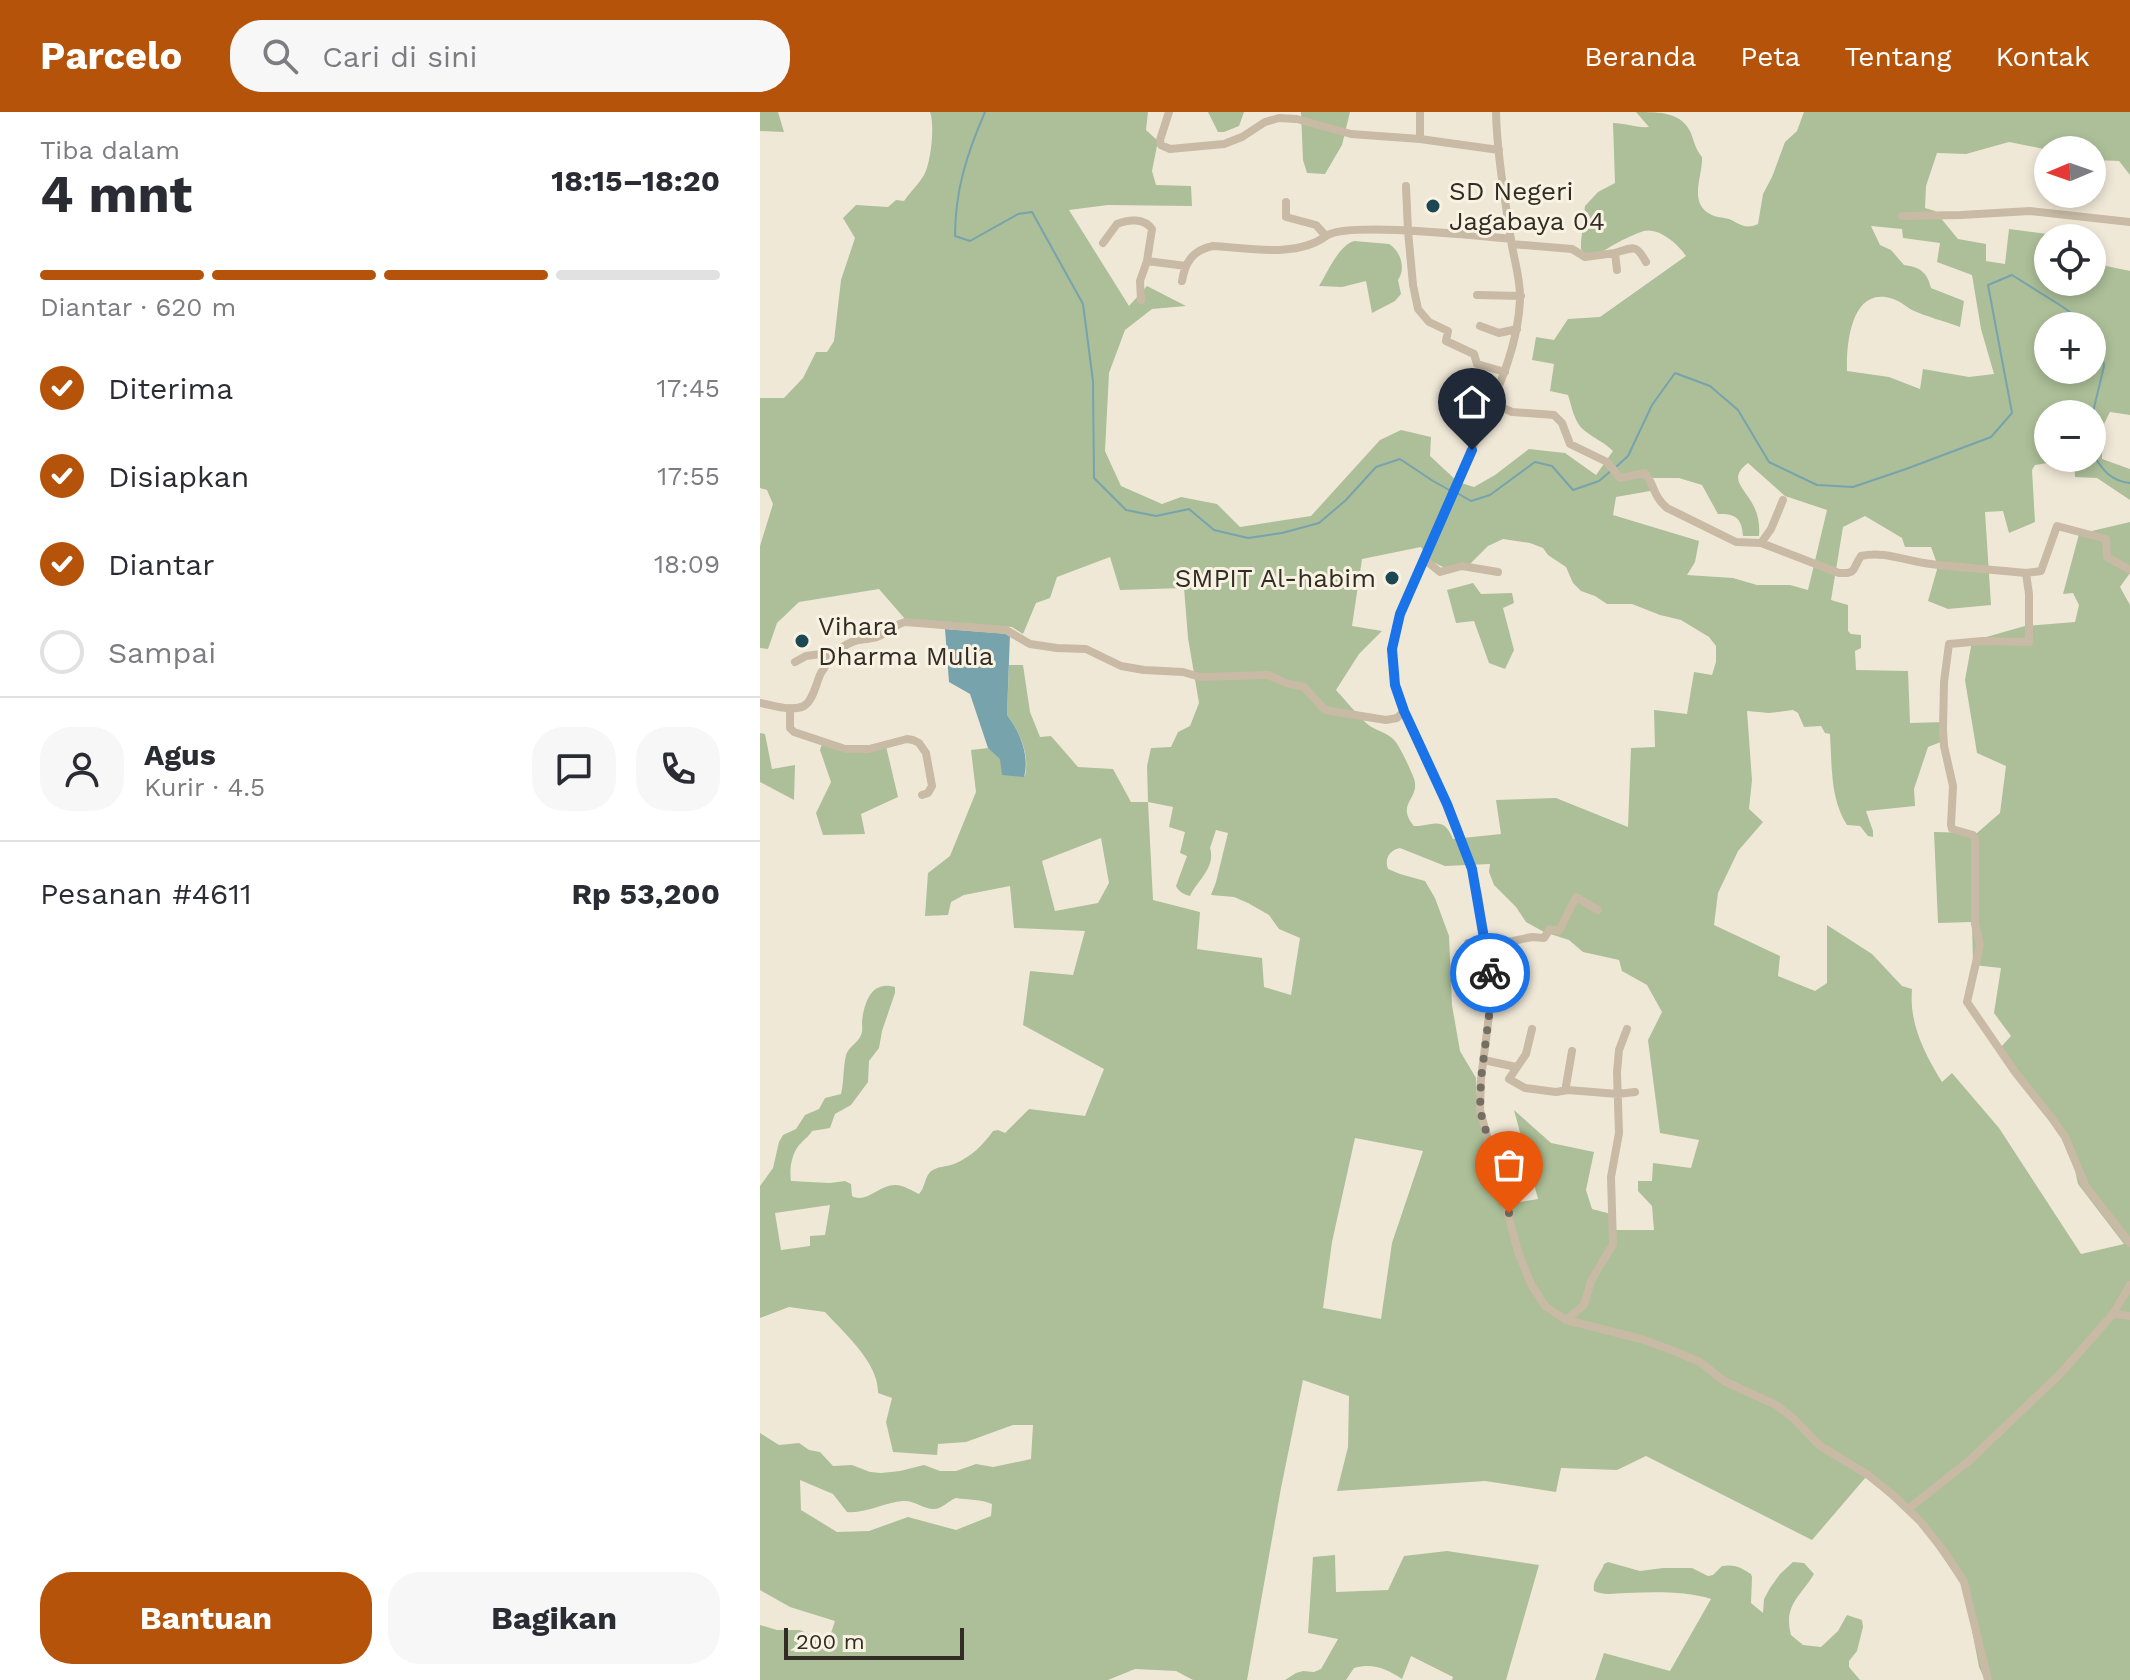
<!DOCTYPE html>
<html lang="id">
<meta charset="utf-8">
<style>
:root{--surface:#fff;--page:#f7f7f7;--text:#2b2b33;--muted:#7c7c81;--line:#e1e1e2;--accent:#b45309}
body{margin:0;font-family:"Work Sans",sans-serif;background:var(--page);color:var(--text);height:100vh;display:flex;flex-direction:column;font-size:30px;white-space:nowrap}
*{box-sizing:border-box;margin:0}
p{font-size:26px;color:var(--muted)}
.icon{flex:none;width:44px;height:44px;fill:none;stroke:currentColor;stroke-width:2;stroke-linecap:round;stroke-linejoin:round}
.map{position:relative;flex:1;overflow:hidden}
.side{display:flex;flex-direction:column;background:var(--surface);width:760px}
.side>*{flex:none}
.needle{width:52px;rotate:268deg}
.fabs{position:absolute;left:1274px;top:24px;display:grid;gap:16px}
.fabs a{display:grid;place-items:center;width:72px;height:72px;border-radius:50%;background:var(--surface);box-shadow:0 4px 12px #0003;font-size:40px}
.scale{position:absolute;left:24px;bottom:20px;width:180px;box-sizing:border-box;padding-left:8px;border:4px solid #332c25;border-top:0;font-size:22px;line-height:28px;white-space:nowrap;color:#332c25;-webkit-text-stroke:6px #f8f2e3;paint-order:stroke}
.pin{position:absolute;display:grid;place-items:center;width:68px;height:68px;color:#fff;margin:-82px -34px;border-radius:50% 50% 50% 0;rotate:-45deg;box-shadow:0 0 8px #0007}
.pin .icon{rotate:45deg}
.courier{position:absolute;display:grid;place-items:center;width:80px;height:80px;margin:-40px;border:6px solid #1a73e8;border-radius:50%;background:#fff;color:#222;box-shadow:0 2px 10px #0007}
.overview em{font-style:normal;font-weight:700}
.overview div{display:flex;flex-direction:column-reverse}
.overview{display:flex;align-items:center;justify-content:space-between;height:136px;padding:0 40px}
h1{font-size:52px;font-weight:700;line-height:60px}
.bar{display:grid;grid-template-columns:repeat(4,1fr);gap:12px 8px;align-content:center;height:96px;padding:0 40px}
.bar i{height:10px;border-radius:6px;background:var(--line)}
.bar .active{background:var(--accent)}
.bar p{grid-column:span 4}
.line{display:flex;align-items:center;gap:20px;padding:0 40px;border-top:2px solid var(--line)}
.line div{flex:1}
.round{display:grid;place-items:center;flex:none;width:84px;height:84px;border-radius:32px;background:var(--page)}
ol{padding:0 40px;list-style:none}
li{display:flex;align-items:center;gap:24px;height:88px}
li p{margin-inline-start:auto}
li .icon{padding:8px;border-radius:50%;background:var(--accent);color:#fff;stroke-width:4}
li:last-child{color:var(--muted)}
li i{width:44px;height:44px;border:4px solid var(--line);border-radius:50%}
.primary-button{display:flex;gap:16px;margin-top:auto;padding:16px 40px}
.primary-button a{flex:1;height:92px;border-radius:32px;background:var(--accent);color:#fff;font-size:32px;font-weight:700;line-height:92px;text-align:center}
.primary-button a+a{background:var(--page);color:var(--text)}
header{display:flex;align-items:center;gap:48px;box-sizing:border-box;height:112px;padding:0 40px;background:var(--accent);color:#fff}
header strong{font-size:38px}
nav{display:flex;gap:44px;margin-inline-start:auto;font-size:28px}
.search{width:560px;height:72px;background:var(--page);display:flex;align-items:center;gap:20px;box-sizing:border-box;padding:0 28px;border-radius:32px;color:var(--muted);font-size:30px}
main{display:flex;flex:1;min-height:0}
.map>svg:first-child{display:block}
.green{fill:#acbf98;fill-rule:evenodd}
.water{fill:#77a3ad}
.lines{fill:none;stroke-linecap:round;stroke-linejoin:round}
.stream{stroke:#77a3ad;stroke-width:2}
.minor{stroke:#c8baa4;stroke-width:8}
.done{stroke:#756e63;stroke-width:8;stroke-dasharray:0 14.4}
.route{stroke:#1a73e8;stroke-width:10}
.poi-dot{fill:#1c4854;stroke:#f8f2e3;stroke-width:3}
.labels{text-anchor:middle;stroke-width:6;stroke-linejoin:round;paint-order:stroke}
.poi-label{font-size:26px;fill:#332c25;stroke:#f8f2e3;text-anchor:start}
</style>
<header>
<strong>Parcelo</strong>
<div class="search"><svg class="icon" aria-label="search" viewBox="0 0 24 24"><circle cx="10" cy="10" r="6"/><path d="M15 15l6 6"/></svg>Cari di sini</div>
<nav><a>Beranda</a><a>Peta</a><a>Tentang</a><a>Kontak</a></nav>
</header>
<main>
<section class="side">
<div class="overview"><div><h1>4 mnt</h1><p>Tiba dalam</p></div><em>18:15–18:20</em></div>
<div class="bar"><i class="active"></i><i class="active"></i><i class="active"></i><i></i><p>Diantar · 620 m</p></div>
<ol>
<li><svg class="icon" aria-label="check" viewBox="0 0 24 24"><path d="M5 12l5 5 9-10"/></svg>Diterima<p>17:45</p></li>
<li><svg class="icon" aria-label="check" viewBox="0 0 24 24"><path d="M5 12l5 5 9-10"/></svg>Disiapkan<p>17:55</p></li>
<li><svg class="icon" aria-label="check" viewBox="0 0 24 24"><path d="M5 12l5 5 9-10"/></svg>Diantar<p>18:09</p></li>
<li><i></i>Sampai</li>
</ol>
<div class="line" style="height:144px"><a class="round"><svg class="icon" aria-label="person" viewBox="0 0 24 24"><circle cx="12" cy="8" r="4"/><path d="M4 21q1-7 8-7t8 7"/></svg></a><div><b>Agus</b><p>Kurir · 4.5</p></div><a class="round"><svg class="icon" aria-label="chat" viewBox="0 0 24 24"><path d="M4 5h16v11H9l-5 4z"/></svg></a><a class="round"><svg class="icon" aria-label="phone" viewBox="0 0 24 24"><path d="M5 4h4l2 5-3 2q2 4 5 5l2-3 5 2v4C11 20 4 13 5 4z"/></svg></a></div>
<div class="line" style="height:104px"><div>Pesanan #4611</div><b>Rp 53,200</b></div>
<div class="primary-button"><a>Bantuan</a><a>Bagikan</a></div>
</section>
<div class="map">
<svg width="1370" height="1568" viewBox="0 0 1370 1568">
<rect width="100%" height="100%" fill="#f0e8d7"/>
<path class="green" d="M0,0H18L24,20L0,19Z
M170,0H388L386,18L398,29L392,59L396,73L431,74L432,94L348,93L309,98L369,194L387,174L426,194L392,197L365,218L349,261L345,339L361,374L402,392L421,385L457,392L480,415L551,404L620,328L641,318L671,325L670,344L698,370L714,375L735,363L769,337L805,341L836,363L853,339C844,330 835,327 825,319C814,311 812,295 808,283L790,279L794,252L772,248L776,225L794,228L808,207L840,205L926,144C919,133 899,115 884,119C877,121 862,128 855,132C844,138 838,144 826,144L821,137V130L825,94L838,80L855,71L853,11C865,11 876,16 889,15L876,0C901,0 921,0 931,21C934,30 936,38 942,45C943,64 928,90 950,102C956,106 963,105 969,107C981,112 984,118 998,112L1003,82L1012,65L1025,30L1037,19L1044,0H1370V63L1359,49L1332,48V38H1307L1301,35L1284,37L1249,30L1206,42L1177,41L1166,74L1165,96L1175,99L1198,127L1226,132V149L1245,152L1249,117L1310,125L1288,126V170H1332V151L1370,159V303L1350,300L1342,316V347L1370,357V388L1337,366L1315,365L1314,347L1275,353L1272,358L1275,410L1249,421L1243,399L1225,400L1231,493L1188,497L1168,489L1178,454L1171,435H1145L1142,426L1105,404L1083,415L1071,488L1088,493V519L1091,522L1101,523V536L1095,539L1096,558L1148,559L1150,611L1185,610L1186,628L1168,635L1154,677L1155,694L1106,699L1113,719V725L1108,724L1100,714L1087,713C1070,687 1072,653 1070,622L1065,621L1061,614L1044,615L1038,601L1033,598L1009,601L987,599L992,668L989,697L1003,710L978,739L958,781L954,813L1020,844L1018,864L1055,879L1067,871V813L1112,842L1142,874L1152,877C1149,911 1164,941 1182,970L1192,961L1239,1016L1321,1142L1364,1132L1318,1072L1310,1034L1241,935L1251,924L1234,901L1241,856L1213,853L1212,810L1178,811L1174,720L1217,721L1240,701L1246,654L1217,641L1205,568L1212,529L1265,514L1315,510L1319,493L1313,481L1303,482L1319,422L1370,410V461L1360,475L1370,493V1568H1225L1219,1555L1204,1476L1160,1412L1106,1365L1052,1428L886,1344L857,1358L801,1356L796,1380L725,1369L577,1379L588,1335L589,1284L543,1268L521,1376L487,1568H433L416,1559L375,1557L348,1568H0V1513L17,1518H40L65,1530H68L75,1509L30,1495L0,1478V1321L19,1333L39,1331L49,1338L60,1340L73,1354L92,1353L110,1360L121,1361L140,1359L164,1353L180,1359H196L216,1352L233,1355L271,1347L273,1313H253L206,1330L178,1332L177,1343L133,1340L126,1310L132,1286L118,1281C119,1251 84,1221 65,1200L29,1195L0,1206V1074L13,1056L19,1030L23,1023L36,1017L45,1003L59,997L65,986L81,982C84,969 83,956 86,943C89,934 98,931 101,923C103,919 102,914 102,910C104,891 111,868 135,875V881L122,919L119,936L109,949L108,970L91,993L75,1002L70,1016L52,1019C49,1024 46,1026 42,1030C32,1039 29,1056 31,1069L70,1071L85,1069L91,1072L92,1084C106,1092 119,1073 135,1073C144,1073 152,1079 159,1082C165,1076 164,1067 170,1060C177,1054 186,1055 194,1052C211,1045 223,1033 233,1019L238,1018L245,1021L269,997L325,1004L344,957L263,913L270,859L313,863L325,819L254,816L250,774L204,783L191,790L188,803L165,804L168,761L190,744L216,680L211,638L228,636L265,664C270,643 260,620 247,603L249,553H263L270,600L280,625L291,624L318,655L353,657L371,690H388L387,654L391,636L411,635L418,620L430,614L439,591L428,526L424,476L360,478L350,445L297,465L290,486L276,491L263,522L252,515L145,507L119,477L39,490L17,511L8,537L0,536V434L13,392L7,378L0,376V286H24L43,266L56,240H67L74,229L81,168L95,126L83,106L96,93L128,95L136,88L144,89C150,80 159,72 164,63C171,50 175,14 170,0ZM1111,114L1142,117L1143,126L1180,131L1177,150L1212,163L1221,217L1234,262L1209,265L1163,257L1160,277L1129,265L1087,259C1086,233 1091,175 1130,186C1139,188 1145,194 1152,198C1167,205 1184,209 1200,215L1204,189L1171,176C1167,160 1160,155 1144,153L1131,138L1120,133ZM1288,214H1332V258H1288ZM1288,302H1332V346H1288ZM988,351L1025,384L1067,398L1048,478L1030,473H997L973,466L927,463L935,450L939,429L853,403L856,385L890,379L893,366H919L942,373L958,402C976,401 982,407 983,424H999C1000,412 998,401 992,391C983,375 968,366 988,351ZM743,427L770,431L783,436L788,443L806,455L813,471L821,479L835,484L847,492H872L900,503L921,508L949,525L956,534V550L952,563L934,560L927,602L894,598L895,635L871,636L868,715L796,686L736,688L741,722L693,727C683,703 674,714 654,714C634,690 663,687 653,664C649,655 639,631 632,626C624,619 613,618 605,610C595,600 586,589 576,578L599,542L622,519L592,514L602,447L661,435L669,448L687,457L710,452L728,434ZM388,690L413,695L409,715L425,720L420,741L427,744L416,774C419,780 423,782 430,784C438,768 456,755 450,736L456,718L468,721L456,770L451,783L474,785L488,791L509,803L519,817L540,826L531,883L504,875L502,846L437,837L440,800L393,788ZM341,726L349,771L338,791L295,799L282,749ZM640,736L685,754L730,752L729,760L734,773L756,795L766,810L784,820L809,828L823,840L859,848L862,859L887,873L902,900L888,928L900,1021L939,1028L931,1056L893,1051L892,1069H878V1079L892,1094L894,1118H854L851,1102L832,1097L826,1078L834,1040L791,1031L754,998L778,1087L747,1092L717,987L716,966L700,939L692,893L689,824L675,786L665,769L640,762L628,757C624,746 630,738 640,736ZM595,1026L663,1039L632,1131L621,1207L563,1196L572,1130ZM70,1093L65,1123L50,1124V1134L21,1138L15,1101ZM40,1368L73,1382L87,1400C105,1402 125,1390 143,1389C154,1388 163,1397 174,1397C182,1397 188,1389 196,1386C208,1388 221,1387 232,1392L231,1404L196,1418L148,1405L109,1419L77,1420L41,1398Z
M448,0H484L479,14L464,20H458Z
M541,0H590L582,33L565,62L547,61L543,48Z
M594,129L629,132C641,139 646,157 638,168L641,182L635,189L612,201L606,169L582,175L559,174C568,160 578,134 594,129Z
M713,471L721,482L752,481L754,491L743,496L754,538L745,557L729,551L714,509L696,511L687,478Z
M0,621L5,622L12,657L35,653L34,688L0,670Z
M64,626L90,639L126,634L138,685L101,702L105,722L63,723L56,701L71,670L60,638Z
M687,1439L779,1453L746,1568H692L693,1565L651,1544L642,1567C625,1556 613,1551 594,1556L586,1568H525L536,1561L543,1559L554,1560L561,1557L578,1527L548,1521L553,1445L575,1443L576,1480L628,1478L644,1444Z
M848,1450L880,1459L903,1456H932L948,1464L953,1463L962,1454C974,1452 981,1455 991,1462L992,1465L991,1491L1003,1501L1004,1487L1010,1476L1020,1462L1033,1450L1044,1451L1054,1462C1041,1484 1023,1493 1031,1523L1043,1533L1061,1535L1078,1519L1087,1503L1102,1508L1103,1515L1097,1539L1089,1549V1555L1100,1568H835L844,1541L910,1559L951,1487C926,1479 894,1480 866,1481C855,1481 845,1484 834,1479C832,1468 841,1462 844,1452Z"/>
<path class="water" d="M185,517L250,522L247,603C260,620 270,644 264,665L242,663L240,647L228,636L210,582L189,570Z"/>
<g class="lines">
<path class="stream" d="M225,0C207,41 195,79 195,124L210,129L258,102L272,100L323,192L333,269L334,366L366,398L396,404L429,397L454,418L488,426L522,421L559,411L586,388L616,355L640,347L673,369L691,379
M1332,216L1339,221L1344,254L1332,304
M1332,341C1342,357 1350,369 1370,371
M857,354L868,344L892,293L915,261L950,274L978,298L1009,350L1057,373L1093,375L1146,357L1231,325L1252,301L1228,173L1252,163L1303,195L1329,214
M697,381L711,389L730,383L775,350L792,354L813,378L839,369L852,358"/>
<path class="minor" d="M409,0L400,28L401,33L410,37L464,32L482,25L505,10L519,6L537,7L591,22L660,27L739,38
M660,0V27
M736,0C737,43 745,86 751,128C754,148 761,168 760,188C758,238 735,283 716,328C692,386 666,445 640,502L632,537L635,573L644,599L687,692L712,757L718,783L730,860L732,880L721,967L720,998L758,1140L771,1172L785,1194L806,1208L881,1227L909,1237L940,1250L964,1269L1016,1293L1033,1306L1059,1333L1108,1363L1133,1383L1160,1409L1184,1439L1204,1470L1228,1568
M646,74L648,119L653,173L658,197L669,210L688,219L686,229L714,242L717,252L745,260
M526,90V105L556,113L566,124C586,109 720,124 751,127
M1142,104L1201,103L1270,99L1370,110
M343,131L357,112C369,107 384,106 392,117L387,149L426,154
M752,132L812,137L825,145L855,141L857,158
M855,141C874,135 876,132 886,150
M422,169C425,150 433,138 453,134C487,136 537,146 566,124
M717,183L761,184
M381,188L380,169L387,149
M720,214L739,221L757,217
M732,291L752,300L794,303L802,311L810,332L847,350L860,366L885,361C895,374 893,384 907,396L976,430L1001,431L1011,417L1023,388
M1001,431L1079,461C1097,462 1092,457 1101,444C1123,439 1143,448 1164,451C1198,456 1233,457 1266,461L1281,459L1297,414L1346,427L1347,445L1370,458
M665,448L680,460L702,454L738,460
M1266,461L1269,482V530L1223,529L1189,532L1184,570L1183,618L1184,634L1193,674L1191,713L1192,717L1213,723L1215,728V812L1220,833L1207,890L1255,960L1291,1005L1305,1025L1326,1075L1370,1131
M35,550L46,544L76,540
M0,591C13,593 31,600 44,594C54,588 56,570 61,561C70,546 81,532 98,528C104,527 111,527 117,525C127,521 134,513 145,510L246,518L270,532L297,536L326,537L361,554L384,558L423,560L440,565L508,563L526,571L544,575L564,597L570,599L626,608L637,606L644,599
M30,596V616L34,620L85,637H109L147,627L153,628L159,631L166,641L172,674L168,681L162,683
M708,831L753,829L772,825L784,826L790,817L799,819L816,785L838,798
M772,917L766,942L749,967L765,976L796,980L808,978L858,982L875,980
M724,948L756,955
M808,978L806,974L812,939
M1353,1202L1370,1204
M806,1208L824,1193L831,1169L853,1132L851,1065L859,1021L857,960L859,938L867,917
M1148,1397L1210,1348L1300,1262L1353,1202L1370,1173"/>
</g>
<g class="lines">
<path class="done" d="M730,861L732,880L721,967L720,998L749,1101"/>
<path class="route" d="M712,338L640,502L632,537L635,573L644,599L687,692L712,757L730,861"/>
</g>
<g class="poi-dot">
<circle cx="673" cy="94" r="8"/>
<circle cx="632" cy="466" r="8"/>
<circle cx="42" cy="529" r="8"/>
</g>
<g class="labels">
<g class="poi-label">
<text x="689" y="88">SD Negeri<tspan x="689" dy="30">Jagabaya 04</tspan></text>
<text x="616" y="475" text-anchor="end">SMPIT Al-habim</text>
<text x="58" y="523">Vihara<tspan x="58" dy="30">Dharma Mulia</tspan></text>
</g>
</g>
</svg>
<div class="fabs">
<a><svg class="needle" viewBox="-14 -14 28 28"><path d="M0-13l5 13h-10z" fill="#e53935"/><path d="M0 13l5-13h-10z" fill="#7c7c81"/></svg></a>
<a><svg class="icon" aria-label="locate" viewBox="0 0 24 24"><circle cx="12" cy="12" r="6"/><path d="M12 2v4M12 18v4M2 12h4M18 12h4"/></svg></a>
<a>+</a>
<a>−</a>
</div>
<div class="scale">200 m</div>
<div class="pin" style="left:749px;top:1101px;background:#ea580c"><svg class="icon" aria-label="bag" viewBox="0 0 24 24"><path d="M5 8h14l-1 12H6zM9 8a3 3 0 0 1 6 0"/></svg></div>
<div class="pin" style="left:712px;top:338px;background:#1f2937"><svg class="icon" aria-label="home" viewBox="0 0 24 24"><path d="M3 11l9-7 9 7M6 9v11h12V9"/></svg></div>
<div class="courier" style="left:730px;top:861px"><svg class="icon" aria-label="bike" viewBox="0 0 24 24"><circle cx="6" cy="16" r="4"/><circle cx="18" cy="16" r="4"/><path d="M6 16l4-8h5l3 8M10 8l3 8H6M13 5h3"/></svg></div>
</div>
</main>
